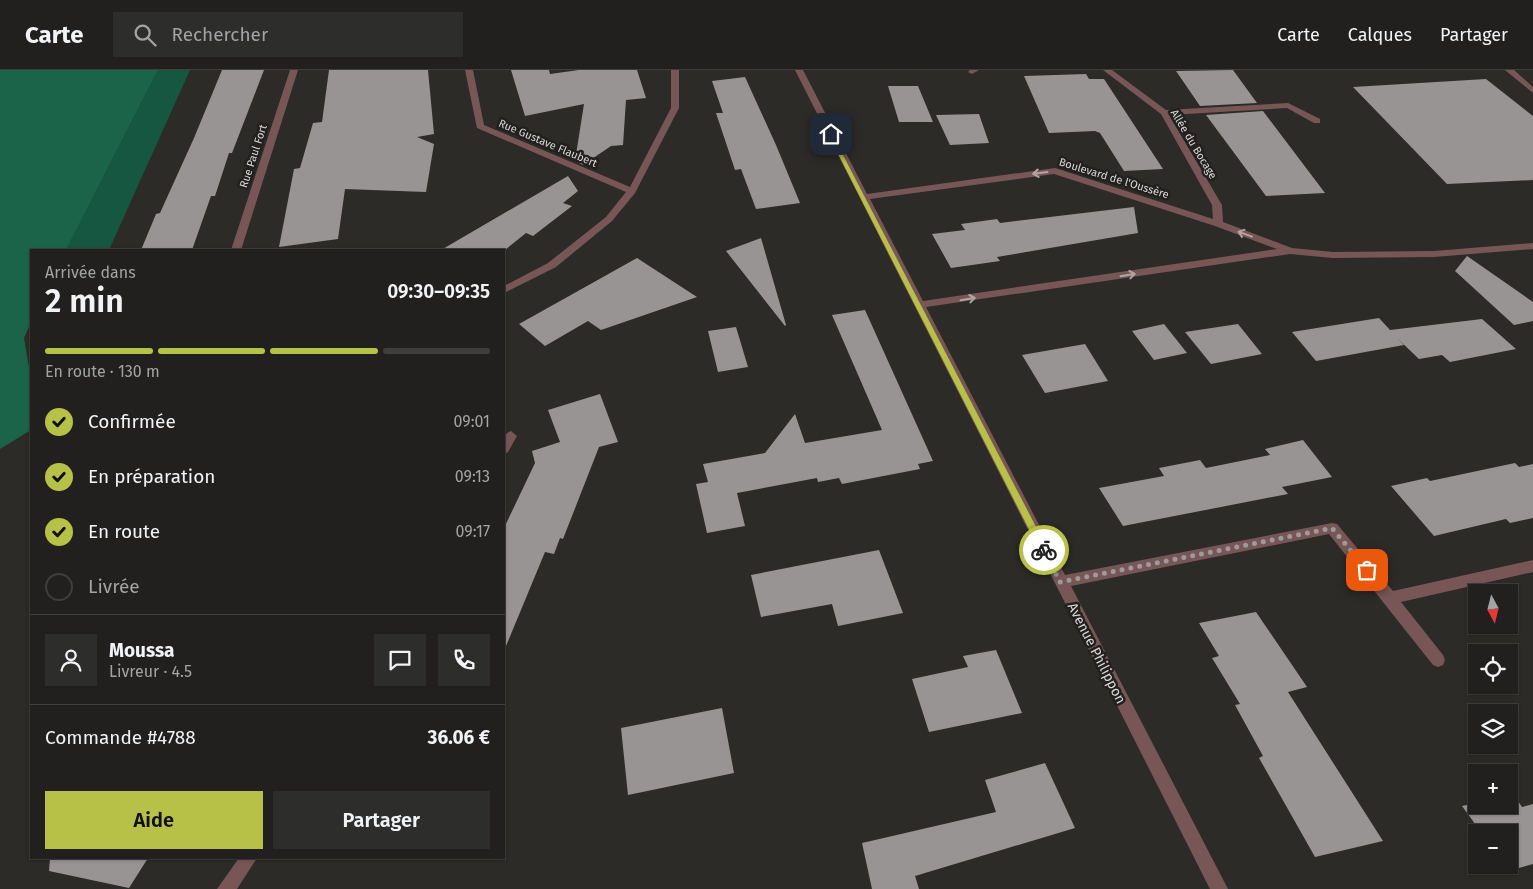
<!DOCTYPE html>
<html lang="fr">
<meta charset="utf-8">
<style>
:root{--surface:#21201e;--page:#2d2d2b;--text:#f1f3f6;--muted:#a2a3a4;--line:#3e3e3c;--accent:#b8c147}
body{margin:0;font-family:"Fira Sans",sans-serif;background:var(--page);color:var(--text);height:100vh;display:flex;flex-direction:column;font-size:19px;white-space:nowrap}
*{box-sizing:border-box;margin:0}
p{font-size:16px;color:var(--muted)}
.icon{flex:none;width:28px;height:28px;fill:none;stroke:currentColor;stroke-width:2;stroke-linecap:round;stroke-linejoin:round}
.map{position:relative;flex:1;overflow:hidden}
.sheet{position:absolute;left:30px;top:179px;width:475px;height:610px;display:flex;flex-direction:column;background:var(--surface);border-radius:0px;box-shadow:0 1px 4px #0004,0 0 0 1px var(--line)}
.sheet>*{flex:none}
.needle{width:32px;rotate:173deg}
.tools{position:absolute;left:1468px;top:514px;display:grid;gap:10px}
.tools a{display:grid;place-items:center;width:50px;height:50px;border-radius:0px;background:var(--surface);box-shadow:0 1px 4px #0004,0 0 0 1px var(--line);font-size:25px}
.pin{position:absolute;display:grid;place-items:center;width:42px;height:42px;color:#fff;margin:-21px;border-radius:10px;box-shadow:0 2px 8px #0006}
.courier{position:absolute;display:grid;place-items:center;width:50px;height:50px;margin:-25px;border:4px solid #b8c147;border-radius:50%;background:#fff;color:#222;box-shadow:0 1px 6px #0007}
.overview em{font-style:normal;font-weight:600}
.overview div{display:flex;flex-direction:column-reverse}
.overview{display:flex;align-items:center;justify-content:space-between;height:85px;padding:0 15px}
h1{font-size:32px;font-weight:600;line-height:38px}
.bar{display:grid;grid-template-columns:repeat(4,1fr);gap:8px 5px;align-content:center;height:60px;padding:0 15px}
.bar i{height:6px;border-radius:4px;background:var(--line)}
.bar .on{background:var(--accent)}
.bar p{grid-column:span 4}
.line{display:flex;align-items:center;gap:12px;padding:0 15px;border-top:1px solid var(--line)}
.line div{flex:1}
.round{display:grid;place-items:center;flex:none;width:52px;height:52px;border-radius:0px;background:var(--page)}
ol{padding:0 15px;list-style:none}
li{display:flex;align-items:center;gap:15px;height:55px}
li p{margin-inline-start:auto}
li .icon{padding:5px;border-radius:50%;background:var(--accent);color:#111;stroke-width:4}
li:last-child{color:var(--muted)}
li i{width:28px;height:28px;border:2px solid var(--line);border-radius:50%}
.cta{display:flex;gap:10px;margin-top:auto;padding:10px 15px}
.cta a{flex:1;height:58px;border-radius:0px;background:var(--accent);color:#111;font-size:20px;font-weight:600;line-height:58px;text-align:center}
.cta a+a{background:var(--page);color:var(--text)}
header{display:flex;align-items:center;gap:30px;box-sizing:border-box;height:70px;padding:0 25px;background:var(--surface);border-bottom:1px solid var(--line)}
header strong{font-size:24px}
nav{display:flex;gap:28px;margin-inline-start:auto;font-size:18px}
.search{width:350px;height:45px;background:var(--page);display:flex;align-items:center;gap:12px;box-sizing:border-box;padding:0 18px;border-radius:0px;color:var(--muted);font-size:19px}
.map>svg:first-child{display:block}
.green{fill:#155740}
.forest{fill:#1b644a}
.building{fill:#989493}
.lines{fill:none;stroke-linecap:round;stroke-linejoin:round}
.minor{fill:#795656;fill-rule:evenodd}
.oneway{stroke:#b3a4a3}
.route{fill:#b8c147}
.done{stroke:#9c9b9a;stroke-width:5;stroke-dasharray:0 9}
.labels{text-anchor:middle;stroke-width:5;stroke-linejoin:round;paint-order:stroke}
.far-street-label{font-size:11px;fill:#d9d8d7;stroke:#22211f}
.street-label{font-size:14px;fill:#d9d8d7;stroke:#22211f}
</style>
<header>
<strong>Carte</strong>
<div class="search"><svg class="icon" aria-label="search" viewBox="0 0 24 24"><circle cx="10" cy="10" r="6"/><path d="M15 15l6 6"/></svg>Rechercher</div>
<nav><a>Carte</a><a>Calques</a><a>Partager</a></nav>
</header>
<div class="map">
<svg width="1533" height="819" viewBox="0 0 1533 819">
<rect width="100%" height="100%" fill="#2c2b28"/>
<path class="green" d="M158,0H190L109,180H66Z"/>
<path class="forest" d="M0,0H158L66,180H31V252L24,268L31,309V360L0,379Z"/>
<path class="building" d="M222,0H264L232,83H229L215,126H211L192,180H141L156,144L160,143L194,68Z
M329,0H428L434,64L417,67L434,74L426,122L345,119L338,169L279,177L294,99L300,98L313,53L322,52Z
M511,0H549L550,4L579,0H637L646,28L626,30L623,75L611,76L583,95L575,91L584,34L525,46Z
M1233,0L1257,33L1200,36L1176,1Z
M1086,4L1089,9H1104L1163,99L1124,101L1100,63L1095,61L1049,63L1024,6Z
M745,7L776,75L800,133L756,139L741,99L735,100L716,43H723L712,11Z
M1486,9L1533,46V110L1447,114L1353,17Z
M888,16H918L933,52H899Z
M1263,41L1325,123L1266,126L1206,45Z
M979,44L989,73L950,75L936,45Z
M568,106L578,121L563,133L572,136L533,166L526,163L505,180H441Z
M1134,137L1138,163L997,187L1000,191L951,198L932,164L965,160L961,154L997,149L1000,153Z
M761,168L786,255L785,256L726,181Z
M1467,186L1533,232V251L1514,255L1455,201Z
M637,188L697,227L601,260L588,251L545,276L519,254Z
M865,240L933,391L918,394L920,399L842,414L839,408L818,412L817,408L737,423L745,456L707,463L696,414L708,412L703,394L765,383L795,344L805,373L882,360L832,245Z
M1379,248L1390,260L1482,249L1516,279L1450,292L1442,285L1419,289L1397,268L1404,275L1316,291L1292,262Z
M1164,254L1187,283L1154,290L1132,261Z
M1238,254L1262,284L1211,294L1185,262Z
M736,257L748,297L718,302L708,261Z
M1085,274L1108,311L1045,323L1022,285Z
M600,324L618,372L599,377L563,469L560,468L554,484L545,482L504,581V458L535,393L532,381L560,372L548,340Z
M1303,370L1332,407L1282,417L1288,424L1123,456L1099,418L1164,406L1159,398L1200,390L1206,398L1270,385L1265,379Z
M1515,393L1519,397L1533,394V448L1510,453L1506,449L1434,466L1391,416L1427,408L1430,411Z
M879,480L903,543L838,556L832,534L761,547L751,505Z
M1256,542L1307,617L1288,622L1383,771L1315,787L1259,688L1263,686L1235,635L1240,634L1212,588L1219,586L1199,553Z
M996,580L1022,643L929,662L912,609L968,597L963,586Z
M722,638L734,703L628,725L621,658Z
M1045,693L1075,758L915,806L919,819H872L862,773L996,742L985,710Z
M1514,725L1522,737L1533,734V794L1508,801L1504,795H1509V762H1481L1462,736L1476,733V735H1509V726Z
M50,788H148L129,818L49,801Z"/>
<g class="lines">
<path class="minor" d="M290,0H298L241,180H231Z
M465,0H473L484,55L630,117L671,38V0H679V38L635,123L612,151L556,197L504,223V216L548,193L606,147L626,122L477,58Z
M795,0H803L867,124L1055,98L1213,149L1212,135L1161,44L1103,0H1112L1166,40L1288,33L1320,49V53H1314L1287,38L1169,45L1222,135L1223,152L1292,178L1333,182L1434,181L1533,173V179L1434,187L1333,188L1290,184L926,237L1065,505L1332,453L1337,454L1393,521L1533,490V502L1401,532L1443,585L1445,590L1443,595L1438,597L1433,595L1329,464L1071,516L1228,819H1210ZM1054,104L1215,156L1277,179L923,231L870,129Z
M970,0H979L972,4L968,2Z
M1505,0H1514L1533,17V23Z
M511,361L517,366L508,382L504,384V368L507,363Z
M239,788H257L237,819H217Z"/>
</g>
<defs><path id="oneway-shaft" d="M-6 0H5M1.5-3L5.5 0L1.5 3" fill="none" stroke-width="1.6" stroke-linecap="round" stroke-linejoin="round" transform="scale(1.25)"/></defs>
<g class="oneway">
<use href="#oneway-shaft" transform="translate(1040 103) rotate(173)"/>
<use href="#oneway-shaft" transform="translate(1245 164) rotate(-160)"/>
<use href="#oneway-shaft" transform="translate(1128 205) rotate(-9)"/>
<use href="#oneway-shaft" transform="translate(968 229) rotate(-9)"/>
</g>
<path class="route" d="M831,62L1047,478V483H1041L828,64Z"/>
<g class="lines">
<path class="done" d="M1044,480L1060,512L1332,458L1367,500"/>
</g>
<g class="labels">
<g class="far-street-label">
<text transform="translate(548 73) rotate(23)" y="4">Rue Gustave Flaubert</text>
<text transform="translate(1194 74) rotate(59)" y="4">Allée du Bocage</text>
<text transform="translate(253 86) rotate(-72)" y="4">Rue Paul Fort</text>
<text transform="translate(1114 108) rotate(17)" y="4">Boulevard de l'Oussère</text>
</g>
<g class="street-label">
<text transform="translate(1097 583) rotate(63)" y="5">Avenue Philippon</text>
</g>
</g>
</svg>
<div class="tools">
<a><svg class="needle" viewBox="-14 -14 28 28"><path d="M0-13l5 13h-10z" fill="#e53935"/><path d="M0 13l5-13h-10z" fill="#a2a3a4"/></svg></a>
<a><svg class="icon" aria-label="locate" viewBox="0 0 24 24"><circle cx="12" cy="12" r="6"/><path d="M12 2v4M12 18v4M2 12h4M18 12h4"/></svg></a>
<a><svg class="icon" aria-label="layers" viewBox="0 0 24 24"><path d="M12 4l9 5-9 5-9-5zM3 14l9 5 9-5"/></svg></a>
<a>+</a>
<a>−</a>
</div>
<div class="pin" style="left:1367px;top:500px;background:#ea580c"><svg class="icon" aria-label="bag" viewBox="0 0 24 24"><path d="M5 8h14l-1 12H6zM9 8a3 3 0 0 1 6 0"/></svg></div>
<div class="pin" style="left:831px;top:64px;background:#1f2937"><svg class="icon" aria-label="home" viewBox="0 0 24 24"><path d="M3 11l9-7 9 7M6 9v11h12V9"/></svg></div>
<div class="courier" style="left:1044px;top:480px"><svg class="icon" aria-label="bike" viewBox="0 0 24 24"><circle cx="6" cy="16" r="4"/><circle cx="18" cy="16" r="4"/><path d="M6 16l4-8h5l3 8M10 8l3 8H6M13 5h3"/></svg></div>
<section class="sheet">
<div class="overview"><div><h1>2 min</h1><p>Arrivée dans</p></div><em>09:30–09:35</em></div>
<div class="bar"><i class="on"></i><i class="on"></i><i class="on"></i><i></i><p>En route · 130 m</p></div>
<ol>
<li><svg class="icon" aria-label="check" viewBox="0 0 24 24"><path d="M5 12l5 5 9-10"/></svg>Confirmée<p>09:01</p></li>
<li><svg class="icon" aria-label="check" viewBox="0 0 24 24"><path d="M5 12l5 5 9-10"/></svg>En préparation<p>09:13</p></li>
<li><svg class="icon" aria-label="check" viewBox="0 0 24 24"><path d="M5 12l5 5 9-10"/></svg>En route<p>09:17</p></li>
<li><i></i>Livrée</li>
</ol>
<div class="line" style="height:90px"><a class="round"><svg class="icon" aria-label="person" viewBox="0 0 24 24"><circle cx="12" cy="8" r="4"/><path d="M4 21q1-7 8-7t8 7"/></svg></a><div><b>Moussa</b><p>Livreur · 4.5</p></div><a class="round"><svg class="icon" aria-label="chat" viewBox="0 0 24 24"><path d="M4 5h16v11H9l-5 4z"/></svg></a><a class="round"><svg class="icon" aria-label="phone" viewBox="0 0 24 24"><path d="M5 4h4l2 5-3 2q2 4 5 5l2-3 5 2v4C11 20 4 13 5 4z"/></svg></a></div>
<div class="line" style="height:65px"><div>Commande #4788</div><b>36.06 €</b></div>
<div class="cta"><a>Aide</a><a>Partager</a></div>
</section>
</div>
